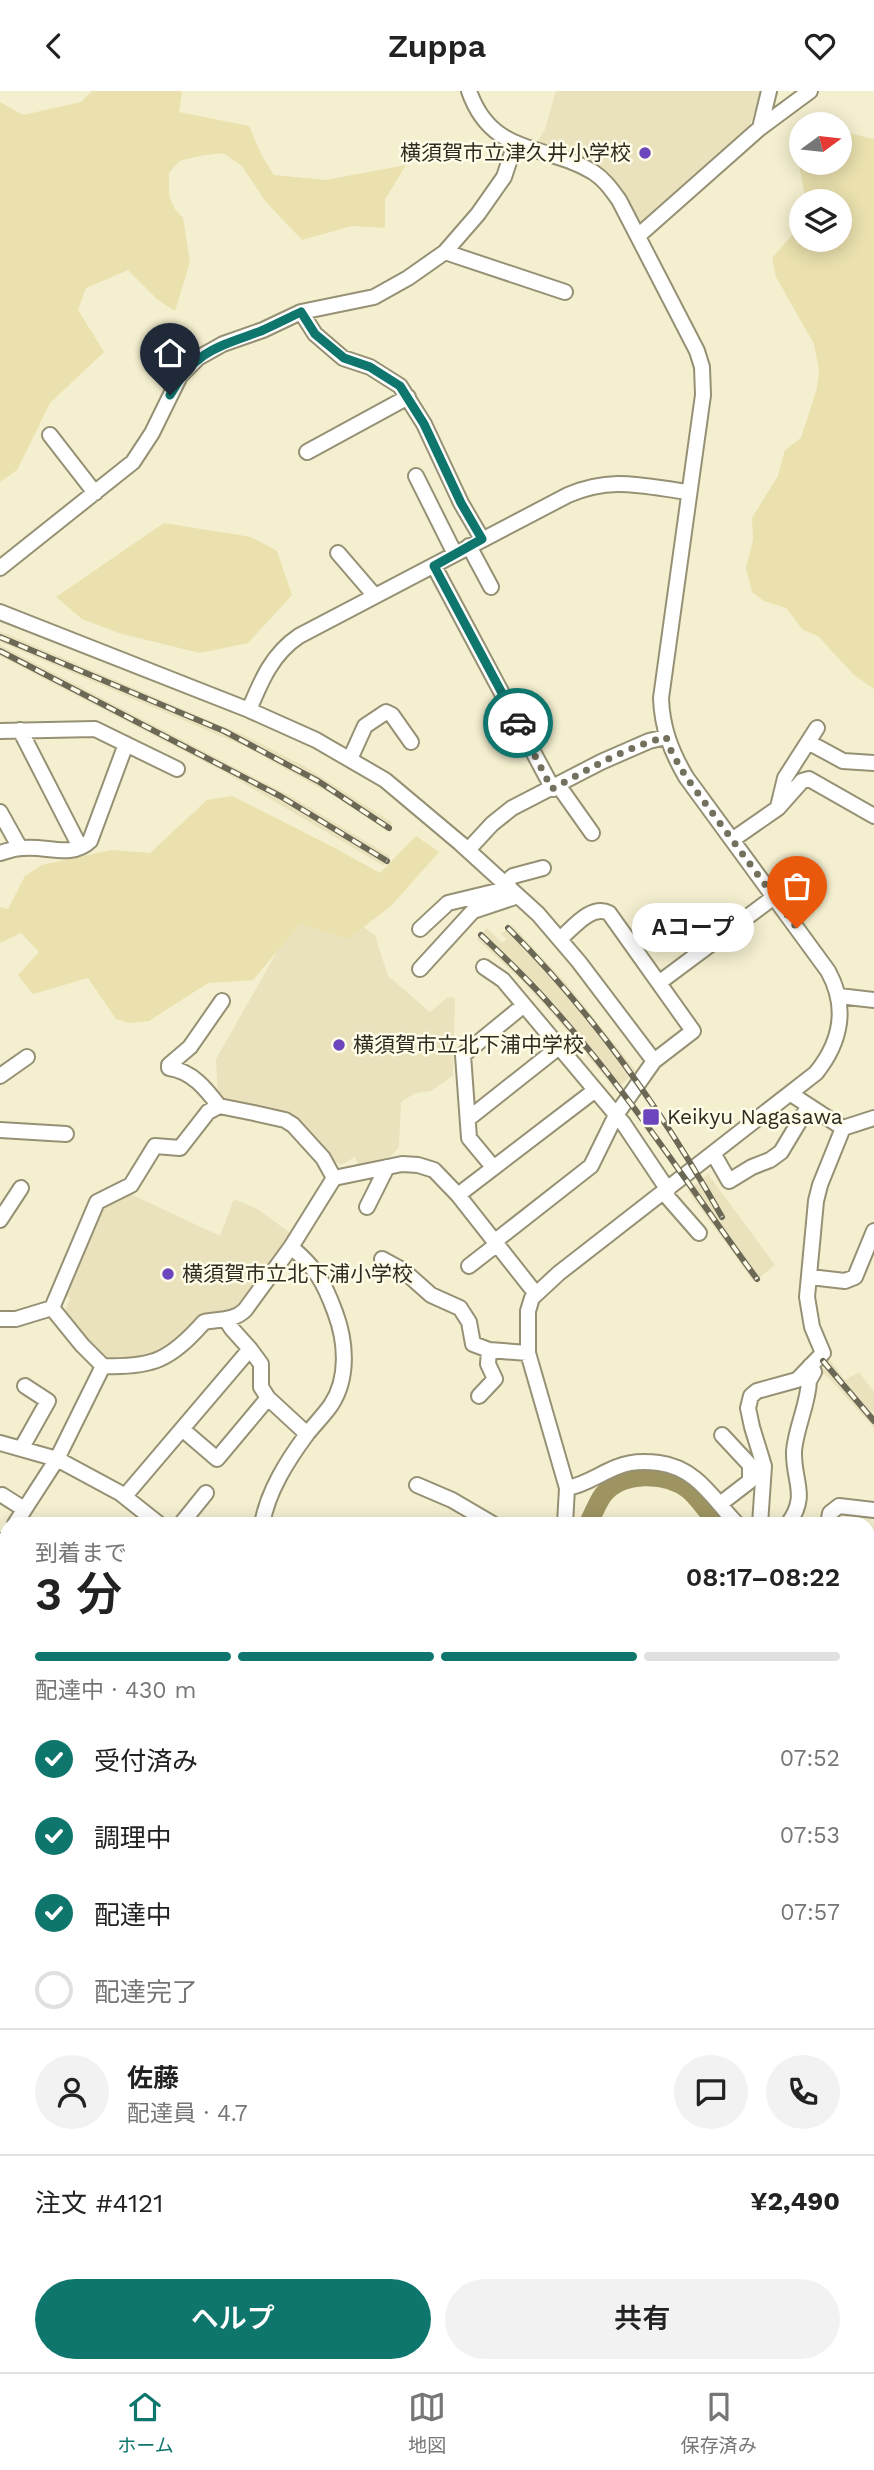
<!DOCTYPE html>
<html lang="ja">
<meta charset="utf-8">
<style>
:root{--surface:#fff;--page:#f2f2f2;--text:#222;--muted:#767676;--line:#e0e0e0;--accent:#0f766e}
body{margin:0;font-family:"Work Sans","Noto Sans JP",sans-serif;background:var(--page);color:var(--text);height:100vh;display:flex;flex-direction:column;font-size:26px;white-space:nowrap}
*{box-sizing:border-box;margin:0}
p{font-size:23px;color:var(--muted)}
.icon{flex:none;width:38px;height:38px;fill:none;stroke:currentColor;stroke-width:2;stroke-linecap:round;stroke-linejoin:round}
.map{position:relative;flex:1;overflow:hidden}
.panel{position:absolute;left:0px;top:1426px;width:875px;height:856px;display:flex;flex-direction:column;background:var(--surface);border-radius:21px 21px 0 0;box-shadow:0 4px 18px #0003}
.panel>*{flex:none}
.needle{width:46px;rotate:75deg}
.controls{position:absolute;left:789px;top:21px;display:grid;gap:14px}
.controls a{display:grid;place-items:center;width:63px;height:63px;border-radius:50%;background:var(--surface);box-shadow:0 4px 18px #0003;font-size:35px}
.pin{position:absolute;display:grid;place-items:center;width:60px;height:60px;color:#fff;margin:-72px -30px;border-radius:50% 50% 50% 0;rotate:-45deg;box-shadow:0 0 7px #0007}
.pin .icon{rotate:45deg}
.courier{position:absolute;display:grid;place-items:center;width:70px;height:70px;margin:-35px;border:5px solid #0f766e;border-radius:50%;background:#fff;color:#222;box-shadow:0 2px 9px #0007}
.bubble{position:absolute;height:49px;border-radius:24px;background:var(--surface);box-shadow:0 4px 18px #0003;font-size:23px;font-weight:600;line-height:49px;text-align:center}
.head em{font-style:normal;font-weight:600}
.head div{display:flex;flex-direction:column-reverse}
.head{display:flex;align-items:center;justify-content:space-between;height:119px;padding:0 35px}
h1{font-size:46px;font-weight:600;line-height:52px}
.bar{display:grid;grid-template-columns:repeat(4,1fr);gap:10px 7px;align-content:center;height:84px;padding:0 35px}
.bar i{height:9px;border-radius:5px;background:var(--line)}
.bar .current{background:var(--accent)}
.bar p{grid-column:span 4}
.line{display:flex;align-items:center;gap:18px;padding:0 35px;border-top:2px solid var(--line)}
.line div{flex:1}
.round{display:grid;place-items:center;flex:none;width:74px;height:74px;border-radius:37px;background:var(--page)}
ol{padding:0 35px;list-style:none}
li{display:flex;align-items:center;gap:21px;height:77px}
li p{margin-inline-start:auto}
li .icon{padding:7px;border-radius:50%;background:var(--accent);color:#fff;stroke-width:4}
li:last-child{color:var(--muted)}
li i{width:38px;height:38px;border:4px solid var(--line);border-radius:50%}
.action{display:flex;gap:14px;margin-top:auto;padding:14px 35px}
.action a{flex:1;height:80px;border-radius:42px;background:var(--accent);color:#fff;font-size:28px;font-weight:600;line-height:80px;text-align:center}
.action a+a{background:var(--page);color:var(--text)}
header{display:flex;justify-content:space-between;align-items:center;height:91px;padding:0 35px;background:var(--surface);font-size:32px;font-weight:600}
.menu{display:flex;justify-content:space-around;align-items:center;height:98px;border-top:2px solid var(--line);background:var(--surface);font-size:19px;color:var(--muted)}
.menu a{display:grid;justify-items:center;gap:4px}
.menu .current{color:var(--accent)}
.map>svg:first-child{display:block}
.built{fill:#e9e2bc}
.green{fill:#eae1ae}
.water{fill:#9e9461}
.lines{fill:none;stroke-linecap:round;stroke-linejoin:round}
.river{stroke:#9e9461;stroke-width:19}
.minor-casing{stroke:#969174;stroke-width:18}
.major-casing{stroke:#969174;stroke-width:21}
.highway-casing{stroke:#969174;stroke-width:24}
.minor{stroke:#fff;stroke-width:14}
.major{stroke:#fff;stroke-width:18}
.highway{stroke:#fff;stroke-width:21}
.rail-casing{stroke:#6b6856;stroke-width:6}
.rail{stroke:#fffce8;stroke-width:3.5;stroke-dasharray:10;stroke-linecap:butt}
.done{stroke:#73705d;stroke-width:7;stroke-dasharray:0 12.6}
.route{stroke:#0f766e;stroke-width:9}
.poi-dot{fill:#6d45bd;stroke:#fffce8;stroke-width:2.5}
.labels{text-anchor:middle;stroke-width:5;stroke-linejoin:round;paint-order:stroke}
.poi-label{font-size:21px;fill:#2e2c20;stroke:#fffce8;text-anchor:start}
</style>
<header><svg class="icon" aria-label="back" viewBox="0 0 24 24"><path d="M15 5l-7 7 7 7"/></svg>Zuppa<svg class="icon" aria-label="heart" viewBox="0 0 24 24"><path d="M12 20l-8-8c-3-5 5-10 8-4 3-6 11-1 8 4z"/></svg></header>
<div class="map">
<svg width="874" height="2281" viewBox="0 0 874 2281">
<rect width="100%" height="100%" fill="#f4efcf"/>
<path class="built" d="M556,0H761L748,41L645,132L636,129L620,97L594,72L537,52L545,38Z
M0,540L246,645L304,675L393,732L387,740L334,705L246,656L0,551Z
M0,554L294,707L390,765L384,775L226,682L0,565Z
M322,808L375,844L388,885L430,921L448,906L455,907L453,985L431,1000L415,1002L401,1011L399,1056L391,1065L358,1074L355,1066L341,1074L317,1059L299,1035L218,1009L216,968L299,822Z
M512,834L565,891L636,980L616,999L557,928L522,890L477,848L487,837L502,852L507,848L501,843Z
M708,1083L775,1174L754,1191L688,1100Z
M124,1100L220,1145L234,1108L257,1118L293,1144L239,1220L209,1221L203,1224L178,1255L141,1267L111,1269L90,1256L68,1233L66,1218L70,1207L61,1203L97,1114Z
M828,1266L845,1289L859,1281L874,1301V1319L872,1321L874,1324V1337L828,1286L815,1277Z"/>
<path class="green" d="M92,0H182L179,21L249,35L262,65L274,84L326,89L406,74L385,108V137L352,135L302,149L266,111L242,75L223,62L199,65L179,70L169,82V105L175,118L183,127L190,171L175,220L158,209L128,179L86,197L78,219L104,261L50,312L17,379L0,391V11L23,24L81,11Z
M840,40L874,48V598L854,584L818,545L803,539L786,517L764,510L752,501L746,477L753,449L752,427L778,385L785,359L801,347L817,297L819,279L814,253L776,186L772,167L801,134L802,149H840V110H806L796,59L801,56L802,72H840Z
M164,432L251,446L277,460L292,504L248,552L200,562L122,543L82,528L56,506Z
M232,705L333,756L380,782L416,745L439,761L391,815L348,848L300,833L253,889L208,892L149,930L129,932L116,928L88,887L33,903L18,884L39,861L21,842L0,852V816L8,818L25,785L42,774L111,759L150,762L207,709Z"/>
<path class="water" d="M0,1515L7,1520V1590L3,1587L0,1592Z
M7,1613V1740L0,1735V1622Z
M0,1775L7,1780V2275H868V2154L874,2158V2281H0Z"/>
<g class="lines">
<path class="river" d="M588,1433C593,1424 597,1412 603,1404C622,1380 666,1381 689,1399C700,1409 708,1421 717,1433
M868,1479L874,1477"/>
<defs>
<path id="minor" d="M469,0C492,66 545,52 593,81C604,88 611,98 619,109L697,260L702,276L703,304L661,607C662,637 671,660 686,686L828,880C848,916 841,951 816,982L559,1182L532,1207L528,1220V1262L567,1397L565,1433
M760,37L769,0
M638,145L760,37L810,0
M445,161L565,201
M301,221L315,243L343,267L370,276L400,295L424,333L461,412L482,448
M50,344L95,402
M307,361L408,306
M416,385L455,463
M469,455L491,496
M338,462L375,505
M434,475L553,698
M0,477L133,371L152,342L180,285L198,267L223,253L263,239L301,221L374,206L408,187L445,161L478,123L504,86L515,53
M0,521L249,619L316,649L385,689L460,752L538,823L579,871L654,970
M249,619C261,590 272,563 299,545L568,404C612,385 642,395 688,401
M20,639L80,756
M0,640L95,638L177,678
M808,651L843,670L874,672
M350,668L365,635L386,621L392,624L411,651
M558,694L592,742
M778,716L785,687L817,637
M0,721L20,757
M732,749L778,717L802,690L809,688L874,725
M468,759L492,733L512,717L601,671L649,650L666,646
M0,762C7,760 15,757 23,757C46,754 71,768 90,750L126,653
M505,792L513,785L543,777
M420,838L448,812L510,797
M484,876L503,889L623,1032L668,1099
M420,878L473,820L518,805
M660,891L774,806
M839,905L874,909
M0,985L27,966
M791,1003L843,1037L874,1027
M219,1015C206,998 192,980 169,977V974L190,956L222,910
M468,1028L559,956
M0,1039L66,1043
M713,1062L729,1090L752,1076L770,1069L781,1061L808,1016
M493,1076L469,1047L463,964L524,914
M664,1102L699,1142
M458,1104L594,1000
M367,1116L387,1076
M0,1129L21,1097
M494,1151L591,1075L616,1024L654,970L693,940L609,822C591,813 573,837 560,848
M382,1168L404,1180L431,1204L460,1217L469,1231L473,1253L489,1259L528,1262
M469,1175L496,1154
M810,1186L845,1190L855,1186L874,1140
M52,1217L82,1254L103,1275C154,1277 171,1268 204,1231C219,1228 234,1230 245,1219L291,1156L334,1087L402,1073L418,1074L434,1079L458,1104L536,1203
M52,1217L97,1111L131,1094L155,1055L180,1057L208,1021L219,1015L254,1022L285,1029L293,1034L323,1067L334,1087
M0,1228H16L52,1217
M250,1258L261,1273V1296L268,1307L307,1343
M479,1305L495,1288L488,1273L489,1259
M182,1338L217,1368L268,1307
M0,1352L57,1368L120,1402L159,1433
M21,1358L48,1310L25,1295
M417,1394L452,1409L493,1433
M567,1397C585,1394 599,1383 617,1376C631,1370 644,1370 659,1372C697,1377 713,1408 737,1433
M2,1404L24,1418
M125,1405L250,1258L232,1238L226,1229
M720,1413L750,1390V1374L722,1344
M15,1433L57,1368L103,1275
M181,1433L206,1402
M262,1433C268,1400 287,1370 307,1343C315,1333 324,1324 331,1314C349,1287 346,1250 335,1221C324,1191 316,1177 291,1156
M760,1433L764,1375L752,1336L748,1317L751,1305L757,1300L797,1289L823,1262L812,1236L807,1206L816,1110L820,1094L843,1037
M788,1433C809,1404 793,1391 794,1360C796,1336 808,1314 809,1290L814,1281L810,1275
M828,1433L830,1422L839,1415L874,1419
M868,1463L874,1460
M868,1539L874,1538
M868,1740L874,1743
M868,1863L874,1873"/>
<path id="major" d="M868,1699L874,1691
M868,1716L874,1708"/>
<path id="highway" d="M0,1453L7,1458
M868,2061L874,2067"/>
</defs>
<use href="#minor" class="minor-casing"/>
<use href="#major" class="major-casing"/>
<use href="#highway" class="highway-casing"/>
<use href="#minor" class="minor"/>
<use href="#major" class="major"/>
<use href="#highway" class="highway"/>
<defs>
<path id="rail" d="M0,546L224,640L318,690L389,737
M0,560L280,705L387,770
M508,837C593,922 663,1021 722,1126
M481,844C505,867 530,890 552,916C628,1000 690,1097 757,1188
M823,1270L874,1330"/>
</defs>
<use href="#rail" class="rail-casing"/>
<use href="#rail" class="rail"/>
</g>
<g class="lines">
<path class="done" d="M518,632L552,698C589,678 626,656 666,646L672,662L686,686L797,837"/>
<path class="route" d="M170,304C195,260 217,256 261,240C275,234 288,227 301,221L315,243L344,267L370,276L400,295L424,333L461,412L482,448L434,475L518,632"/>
</g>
<g class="poi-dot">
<circle cx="645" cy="62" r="7"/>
<circle cx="339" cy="954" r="7"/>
<rect x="642" y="1017" width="18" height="18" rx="3.5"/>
<circle cx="168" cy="1183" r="7"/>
</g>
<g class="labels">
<g class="poi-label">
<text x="631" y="69" text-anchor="end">横須賀市立津久井小学校</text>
<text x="353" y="961">横須賀市立北下浦中学校</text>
<text x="667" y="1033">Keikyu Nagasawa</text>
<text x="182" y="1190">横須賀市立北下浦小学校</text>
</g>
</g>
</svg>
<div class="controls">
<a><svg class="needle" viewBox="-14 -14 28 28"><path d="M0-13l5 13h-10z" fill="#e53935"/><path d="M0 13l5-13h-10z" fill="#767676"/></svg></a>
<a><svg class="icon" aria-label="layers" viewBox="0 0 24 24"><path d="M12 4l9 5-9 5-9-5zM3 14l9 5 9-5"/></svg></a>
</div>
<div class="pin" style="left:797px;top:837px;background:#ea580c"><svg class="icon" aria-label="bag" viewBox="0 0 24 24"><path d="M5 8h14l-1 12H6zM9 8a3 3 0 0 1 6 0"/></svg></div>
<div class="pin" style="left:170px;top:304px;background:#1f2937"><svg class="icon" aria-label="home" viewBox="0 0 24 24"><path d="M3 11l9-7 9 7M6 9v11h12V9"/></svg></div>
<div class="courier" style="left:518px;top:632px"><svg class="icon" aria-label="car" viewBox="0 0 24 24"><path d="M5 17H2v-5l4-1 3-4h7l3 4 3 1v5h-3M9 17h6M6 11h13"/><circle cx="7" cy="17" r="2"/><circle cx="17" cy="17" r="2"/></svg></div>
<div class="bubble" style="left:632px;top:812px;width:122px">Aコープ</div>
<section class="panel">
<div class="head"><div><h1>3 分</h1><p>到着まで</p></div><em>08:17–08:22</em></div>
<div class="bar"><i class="current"></i><i class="current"></i><i class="current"></i><i></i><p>配達中 · 430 m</p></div>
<ol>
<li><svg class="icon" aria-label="check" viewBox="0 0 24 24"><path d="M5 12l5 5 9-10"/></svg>受付済み<p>07:52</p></li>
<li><svg class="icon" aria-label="check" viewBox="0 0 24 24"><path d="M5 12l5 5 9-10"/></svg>調理中<p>07:53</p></li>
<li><svg class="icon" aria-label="check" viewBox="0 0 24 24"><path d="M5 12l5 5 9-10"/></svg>配達中<p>07:57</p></li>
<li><i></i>配達完了</li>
</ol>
<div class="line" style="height:126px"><a class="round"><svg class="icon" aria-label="person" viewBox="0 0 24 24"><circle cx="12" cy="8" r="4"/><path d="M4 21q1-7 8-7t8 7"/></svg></a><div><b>佐藤</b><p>配達員 · 4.7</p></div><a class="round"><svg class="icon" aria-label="chat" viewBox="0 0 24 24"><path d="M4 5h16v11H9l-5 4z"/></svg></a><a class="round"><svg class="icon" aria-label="phone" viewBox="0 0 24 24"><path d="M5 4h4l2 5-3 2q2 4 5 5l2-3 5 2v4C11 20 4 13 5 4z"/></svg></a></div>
<div class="line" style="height:91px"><div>注文 #4121</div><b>¥2,490</b></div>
<div class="action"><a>ヘルプ</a><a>共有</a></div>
</section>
</div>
<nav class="menu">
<a class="current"><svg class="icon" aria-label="home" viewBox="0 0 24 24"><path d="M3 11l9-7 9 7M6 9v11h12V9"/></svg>ホーム</a>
<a><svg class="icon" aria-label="map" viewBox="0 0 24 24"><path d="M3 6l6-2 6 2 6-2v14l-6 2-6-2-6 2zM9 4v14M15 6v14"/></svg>地図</a>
<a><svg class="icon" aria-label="saved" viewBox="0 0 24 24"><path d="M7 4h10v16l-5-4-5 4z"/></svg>保存済み</a>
</nav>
